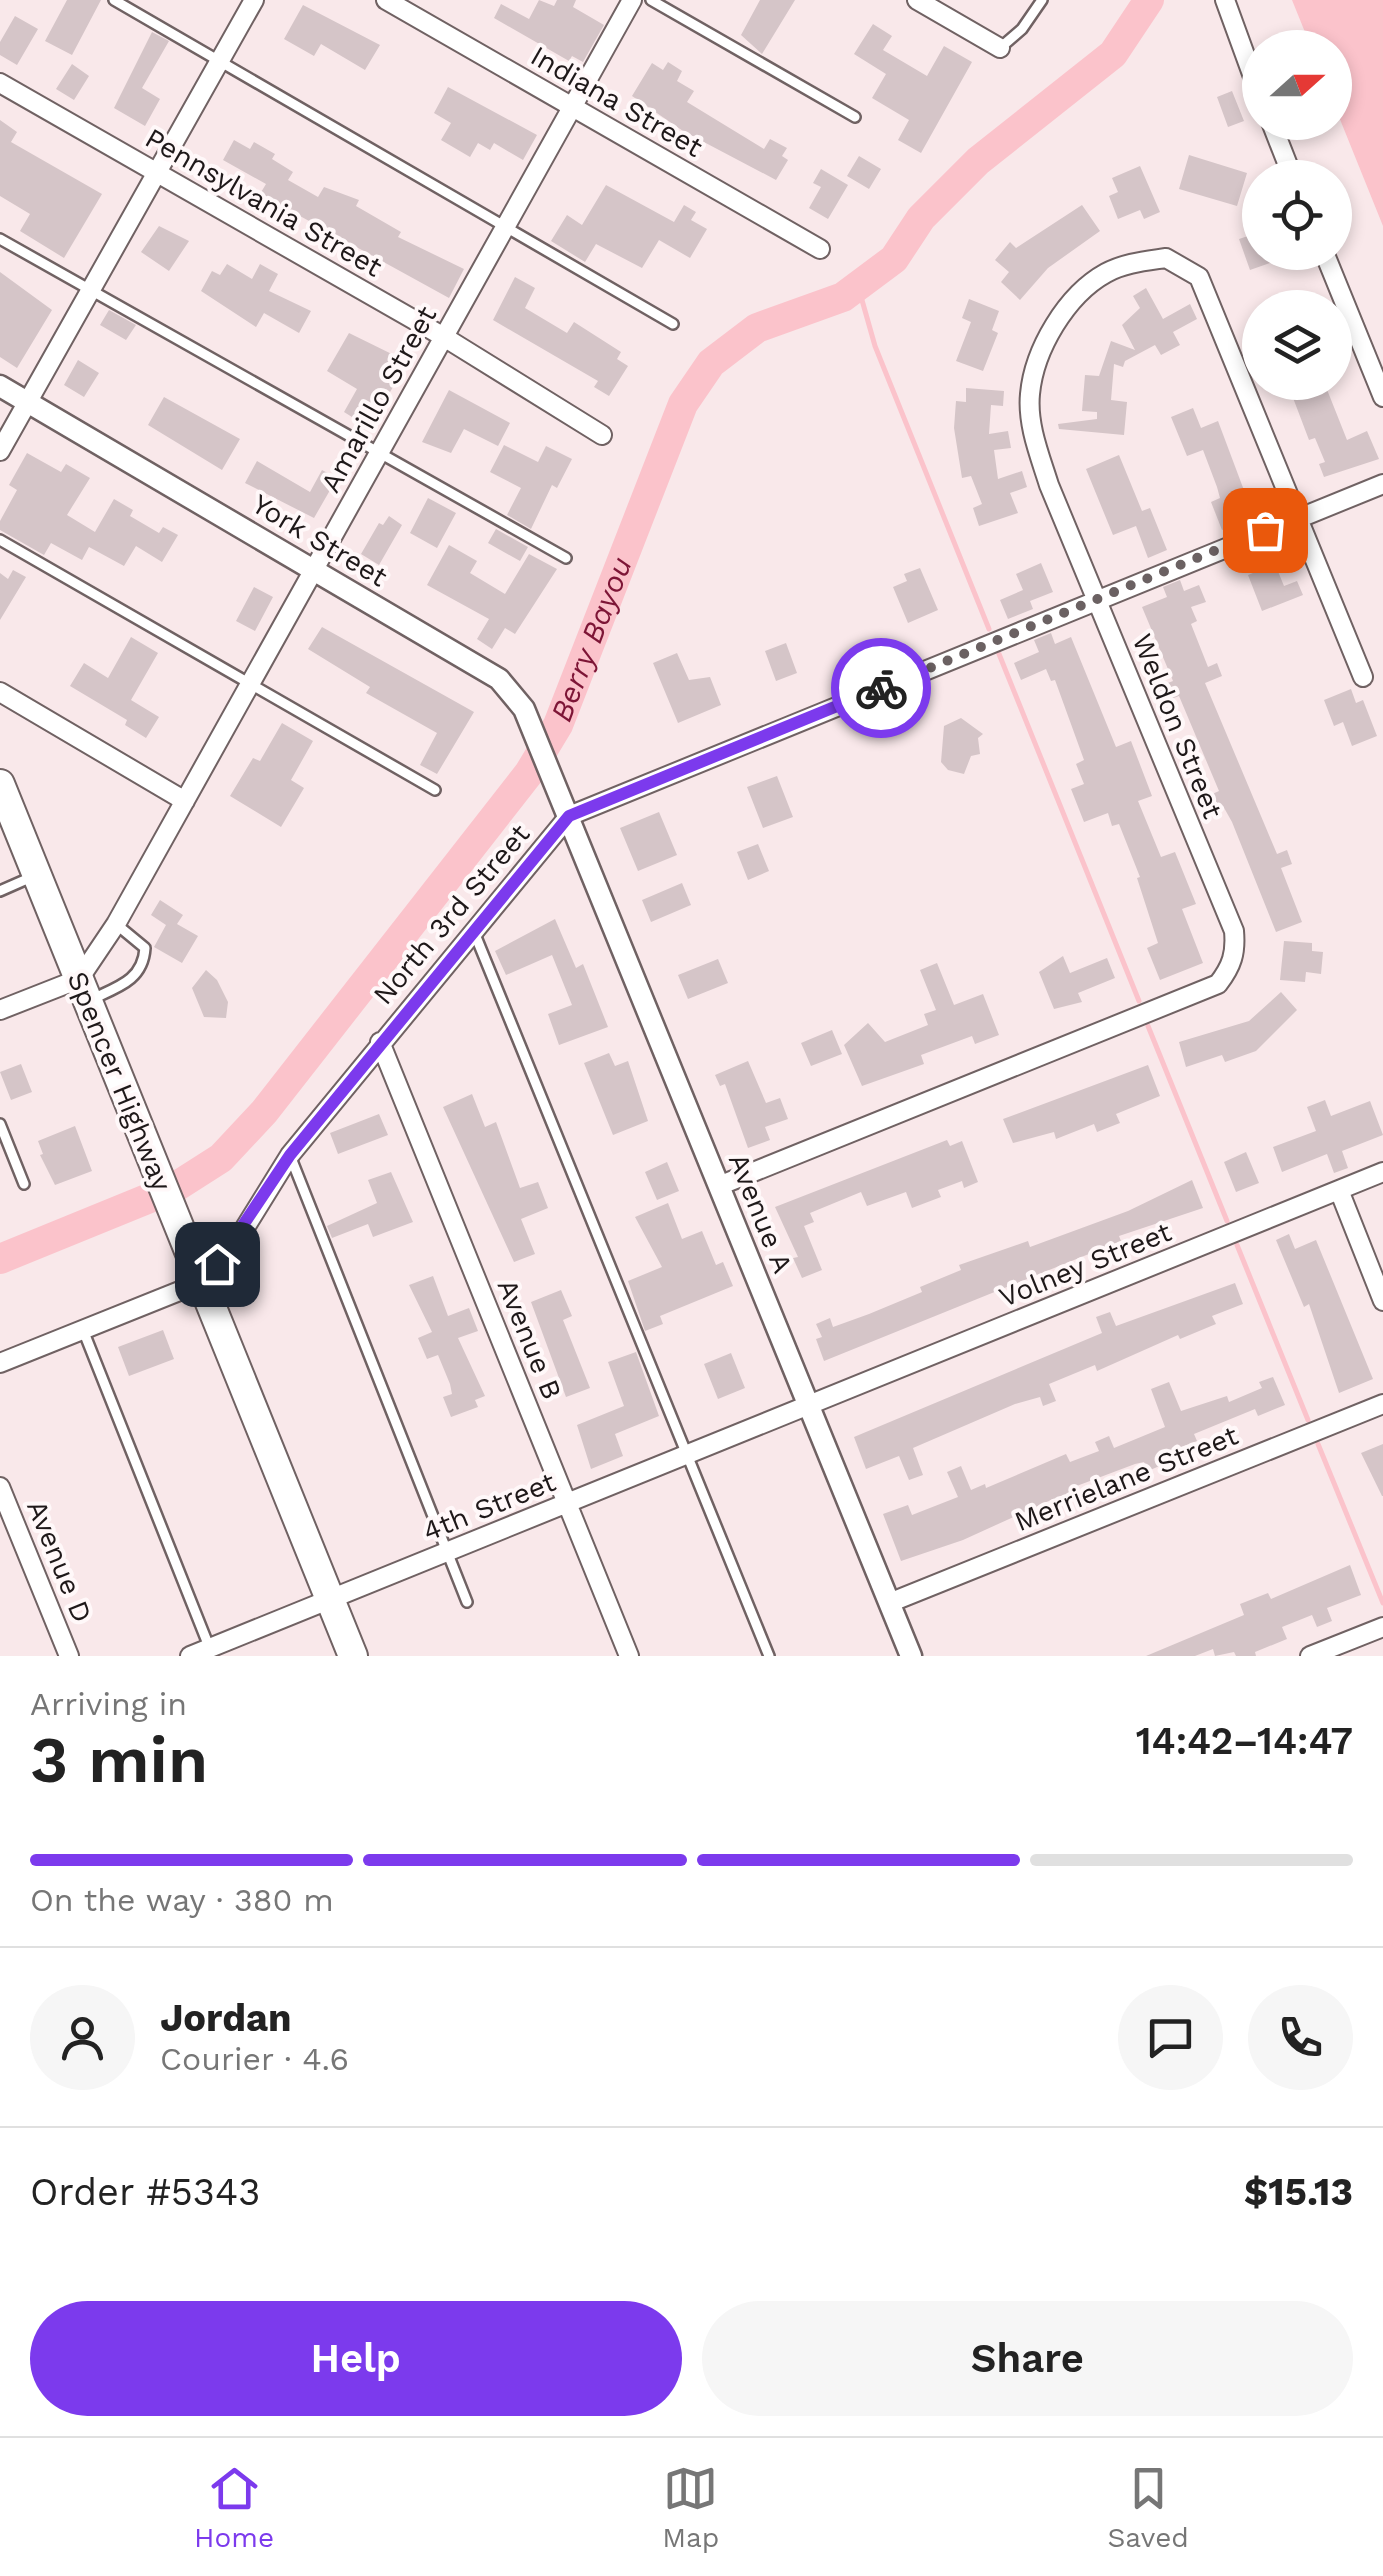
<!DOCTYPE html>
<meta charset="utf-8">
<style>
:root{--surface:#fff;--page:#f6f6f6;--text:#222;--muted:#767676;--line:#e0e0e0;--accent:#7c3aed}
body{margin:0;font-family:"Work Sans",sans-serif;background:var(--page);color:var(--text);height:100vh;display:flex;flex-direction:column;font-size:38px;white-space:nowrap}
*{box-sizing:border-box;margin:0}
p{font-size:32px;color:var(--muted)}
.icon{flex:none;width:55px;height:55px;fill:none;stroke:currentColor;stroke-width:2;stroke-linecap:round;stroke-linejoin:round}
.map{position:relative;height:1656px;overflow:hidden}
.panel{display:flex;flex-direction:column;background:var(--surface);flex:1}
.panel>*{flex:none}
.needle{width:65px;rotate:69deg}
.buttons{position:absolute;left:1242px;top:30px;display:grid;gap:20px}
.buttons a{display:grid;place-items:center;width:110px;height:110px;border-radius:50%;background:var(--surface);box-shadow:0 5px 15px #0003;font-size:50px}
.pin{position:absolute;display:grid;place-items:center;width:85px;height:85px;color:#fff;margin:-42px;border-radius:20px;box-shadow:0 5px 15px #0006}
.courier{position:absolute;display:grid;place-items:center;width:100px;height:100px;margin:-50px;border:8px solid #7c3aed;border-radius:50%;background:#fff;color:#222;box-shadow:0 2px 12px #0007}
.overview em{font-style:normal;font-weight:600}
.overview div{display:flex;flex-direction:column-reverse}
.overview{display:flex;align-items:center;justify-content:space-between;height:170px;padding:0 30px}
h1{font-size:65px;font-weight:600;line-height:75px}
.bar{display:grid;grid-template-columns:repeat(4,1fr);gap:15px 10px;align-content:center;height:120px;padding:0 30px}
.bar i{height:12px;border-radius:8px;background:var(--line)}
.bar .current{background:var(--accent)}
.bar p{grid-column:span 4}
.line{display:flex;align-items:center;gap:25px;padding:0 30px;border-top:2px solid var(--line)}
.line div{flex:1}
.round{display:grid;place-items:center;flex:none;width:105px;height:105px;border-radius:52px;background:var(--page)}
.cta{display:flex;gap:20px;margin-top:auto;padding:20px 30px}
.cta a{flex:1;height:115px;border-radius:60px;background:var(--accent);color:#fff;font-size:40px;font-weight:600;line-height:115px;text-align:center}
.cta a+a{background:var(--page);color:var(--text)}
.dock{display:flex;justify-content:space-around;align-items:center;height:140px;border-top:2px solid var(--line);background:var(--surface);font-size:28px;color:var(--muted)}
.dock a{display:grid;justify-items:center;gap:5px}
.dock .current{color:var(--accent)}
.map>svg:first-child{display:block}
.water{fill:#fbc3cb}
.lines{fill:none;stroke-linecap:round;stroke-linejoin:round}
.stream{stroke:#fbc3cb;stroke-width:5}
.river{stroke:#fbc3cb;stroke-width:30}
.building{fill:#d5c5c8}
.service-casing{stroke:#706263;stroke-width:14}
.minor-casing{stroke:#706263;stroke-width:22}
.tertiary-casing{stroke:#706263;stroke-width:25}
.primary-casing{stroke:#706263;stroke-width:32}
.service{stroke:#fff;stroke-width:9}
.minor{stroke:#fff;stroke-width:18}
.tertiary{stroke:#fff;stroke-width:20}
.primary{stroke:#fff;stroke-width:28}
.done{stroke:#6b6162;stroke-width:10;stroke-dasharray:0 18}
.route{stroke:#7c3aed;stroke-width:12}
.labels{text-anchor:middle;stroke-width:8;stroke-linejoin:round;paint-order:stroke}
.street-label{font-size:28px;fill:#1e1819;stroke:#fff8f9}
.water-label{font-size:30px;font-style:italic;fill:#7d1536;stroke:#fff8f9}
</style>
<div class="map">
<svg width="1383" height="1656" viewBox="0 0 1383 1656">
<rect width="100%" height="100%" fill="#f9e8ea"/>
<path class="water" d="M1292,0H1383V226L1335,107V48L1311,47Z"/>
<g class="lines">
<path class="stream" d="M858,286L875,346L989,629
M999,654L1139,1001
M1148,1026L1227,1221
M1237,1245L1308,1420
M1318,1444L1383,1603"/>
<path class="river" id="s1" d="M0,1259L174,1188L221,1158L264,1112L529,773L558,725L683,404L711,363L757,328L843,297L894,259L921,218L978,161L1113,54L1149,0"/>
</g>
<path class="building" d="M67,0H101L72,55L45,41Z
M539,0L554,6L557,0H576L573,7L604,25L583,62L572,56L569,61L494,18L501,4L529,19Z
M760,0H795L762,54L741,35Z
M303,5L380,45L365,70L321,44L314,56L284,39Z
M15,16L38,29L17,65L0,55V42Z
M873,24L892,36L883,50L927,76L944,46L972,62L921,153L898,140L909,120L872,98L886,74L854,54Z
M152,32L169,41L142,88L160,99L145,126L114,108Z
M668,62L682,71L677,81L694,91L687,102L764,149L770,139L787,148L782,156L788,160L776,180L683,131L632,96L652,63L663,70Z
M72,64L89,76L74,100L56,89Z
M448,87L537,135L523,160L494,143L490,150L478,143L470,157L441,140L451,123L434,113Z
M1232,91L1244,121L1228,127L1217,97Z
M0,120L17,132L11,142L102,194L64,258L20,231L30,214L0,196Z
M234,140L250,149L254,142L275,154L272,159L293,172L288,180L318,197L324,187L359,200L356,206L401,232L398,237L464,269L449,298L260,194L266,184L223,160Z
M1189,155L1247,173L1237,206L1179,189Z
M859,156L881,169L869,189L847,176Z
M1140,166L1160,212L1144,219L1140,210L1118,219L1109,196L1118,192L1112,178Z
M821,169L848,185L828,219L809,208L821,187L813,183Z
M606,185L674,222L684,205L696,212L691,220L707,229L690,258L659,240L642,268L596,244L585,262L551,241L567,215L582,225Z
M1082,205L1100,231L1048,268L1020,300L1001,282L1009,272L995,260L1010,242L1016,248Z
M159,226L189,241L169,271L141,252Z
M1260,232V252L1295,254L1250,270L1239,239Z
M227,264L252,279L260,264L278,274L269,291L311,311L299,333L264,313L256,327L201,291L212,271L220,275Z
M0,272L52,310L17,368L0,357Z
M515,277L535,288L525,308L567,333L574,322L621,352L617,359L628,366L609,396L594,387L598,381L493,320Z
M1146,288L1163,319L1190,304L1197,319L1173,332L1180,345L1161,355L1155,345L1125,361L1123,367L1114,364L1111,400L1127,402L1124,435L1059,429L1058,424L1097,419V412L1082,411L1085,375L1099,376L1111,341L1135,350L1122,325L1140,308L1133,296Z
M969,299L999,311L992,330L998,333L983,371L956,361L971,322L962,318Z
M109,310L136,325L126,340L100,325Z
M349,333L408,362L381,407L372,402L360,422L344,412L357,389L327,371Z
M78,360L99,373L84,397L64,385Z
M1287,382H1324L1347,440L1367,431L1379,459L1324,477L1319,464L1325,462L1315,438L1309,440Z
M966,388L1004,391L1003,406L991,405L989,434L1008,431L1011,448L994,450L998,479L1022,471L1027,487L1010,493L1018,513L979,526L973,508L982,504L971,476L962,478L954,428L956,401L966,402Z
M449,390L510,423L498,446L464,429L451,453L422,442Z
M164,397L240,439L222,470L148,425Z
M1193,408L1201,428L1218,421L1254,517L1222,530L1211,502L1220,498L1217,487L1203,450L1187,456L1171,417Z
M504,445L538,462L546,446L572,459L557,488L552,485L531,529L507,515L521,488L490,472Z
M27,453L61,472L66,464L90,478L67,515L95,532L114,499L133,510L130,516L159,533L163,527L178,535L162,562L136,546L124,566L89,547L82,560L51,543L44,555L0,530V521L17,490L9,485Z
M1119,455L1142,511L1150,508L1167,550L1148,558L1136,526L1113,535L1086,469Z
M257,461L310,492L322,470L337,478L314,518L245,483Z
M428,498L456,513L437,548L410,533Z
M389,516L402,525L379,565L361,554L379,523L383,525Z
M496,529L528,547L520,561L488,543Z
M449,545L477,561L470,573L505,594L529,554L557,569L515,634L505,628L492,649L477,639L489,619L427,585Z
M1041,563L1053,592L1030,601L1033,609L1008,619L1000,600L1023,590L1016,574Z
M1275,564L1284,586L1297,581L1303,595L1262,611L1248,575Z
M920,568L938,610L908,623L893,587L907,581L904,574Z
M13,570L26,577L0,620V573L8,579Z
M1180,580L1184,591L1199,585L1206,602L1191,607L1197,621L1191,624L1208,667L1217,663L1222,676L1205,683L1277,854L1287,850L1292,864L1281,868L1302,922L1276,932L1232,822L1223,806L1214,809L1208,796L1219,791L1179,696L1158,704L1152,689L1173,681L1142,607L1167,597L1163,587Z
M254,587L273,597L255,631L236,621Z
M322,627L474,712L437,774L420,765L437,733L366,693L370,687L308,649Z
M1051,633L1055,644L1071,637L1116,747L1131,741L1152,796L1138,801L1161,857L1175,852L1196,904L1182,909L1203,963L1160,980L1147,948L1158,943L1137,878L1140,877L1119,824L1112,826L1108,813L1084,822L1071,789L1084,784L1076,764L1084,760L1055,680L1051,681L1046,669L1021,680L1014,663L1039,652L1034,640Z
M131,637L158,653L131,700L159,717L146,738L125,725L127,720L70,686L84,663L108,678Z
M786,643L797,673L776,681L765,651Z
M677,653L689,680L710,677L721,705L678,723L653,663Z
M1351,689L1356,703L1363,700L1377,736L1352,746L1343,722L1334,726L1324,700Z
M961,718L983,734L978,738L980,754L971,756L964,774L948,770L941,762L944,726Z
M282,723L313,741L291,780L304,788L281,827L230,796L253,758L260,761Z
M777,776L793,817L763,828L747,787Z
M659,812L677,855L638,871L620,828Z
M758,844L769,871L748,880L737,852Z
M682,883L691,905L651,922L642,900Z
M160,900L183,915L177,924L198,936L182,963L154,947L166,925L151,915Z
M555,919L576,968L583,964L608,1027L559,1045L548,1014L572,1005L552,955L506,975L495,951Z
M1284,941L1312,943V951L1323,952L1321,974L1306,972L1305,982L1280,980Z
M1063,956L1070,973L1107,958L1115,978L1078,993L1082,1002L1054,1009L1039,972Z
M718,959L728,983L688,999L678,975Z
M937,963L954,1005L983,994L999,1035L975,1044L972,1036L921,1055L924,1064L862,1086L844,1045L868,1023L885,1042L928,1025L924,1014L936,1010L920,970Z
M206,970L217,980L228,1002L226,1018L204,1017L192,988Z
M1281,992L1297,1010L1256,1051L1225,1062L1222,1055L1186,1067L1179,1042L1249,1021Z
M832,1030L842,1054L811,1066L801,1043Z
M609,1053L615,1066L628,1061L648,1121L613,1135L584,1063Z
M748,1061L766,1103L780,1098L788,1119L765,1127L770,1140L748,1148L725,1084L720,1086L715,1075Z
M21,1064L32,1092L11,1100L0,1072Z
M1148,1065L1160,1096L1116,1114L1120,1123L1097,1132L1094,1124L1056,1139L1054,1132L1013,1143L1003,1119Z
M472,1094L485,1127L496,1122L520,1188L538,1182L548,1208L521,1219L535,1254L514,1262L443,1107Z
M1325,1100L1331,1116L1370,1101L1383,1135L1342,1151L1348,1168L1334,1173L1327,1154L1282,1172L1273,1147L1316,1131L1307,1107Z
M379,1114L388,1135L338,1154L330,1133Z
M75,1126L92,1171L55,1185L40,1155L43,1154L38,1141Z
M947,1140L950,1146L962,1141L978,1182L964,1188L962,1181L938,1190L941,1197L912,1208L906,1192L867,1206L861,1192L810,1213L814,1222L804,1226L822,1270L802,1278L793,1258L798,1257L775,1207Z
M1246,1152L1259,1183L1236,1192L1224,1162Z
M667,1162L679,1191L657,1200L645,1172Z
M391,1172L413,1222L373,1237L368,1224L332,1238L327,1226L377,1203L368,1180Z
M1192,1180L1203,1208L1119,1236L1121,1241L824,1361L816,1339L822,1337L816,1324L830,1318L833,1327L869,1314L922,1292L920,1287L961,1270L959,1265L1028,1241L1030,1247L1128,1211Z
M668,1203L682,1239L702,1231L716,1265L723,1262L733,1286L660,1316L663,1324L645,1331L628,1281L662,1267L635,1217Z
M1289,1234L1295,1249L1316,1240L1373,1379L1339,1393L1309,1304L1304,1307L1276,1240Z
M433,1276L448,1316L469,1308L478,1331L458,1338L485,1396L475,1400L478,1407L451,1417L443,1397L452,1394L450,1384L438,1355L427,1359L418,1338L432,1332L409,1285Z
M1235,1283L1243,1304L1212,1316L1216,1324L1180,1339L1178,1335L1097,1371L1095,1365L1049,1384L1056,1401L1043,1406L1040,1397L1015,1404L913,1448L923,1475L909,1480L899,1456L866,1469L854,1437L1102,1333L1096,1317L1110,1312L1116,1326Z
M561,1290L572,1316L563,1320L590,1388L566,1397L531,1302Z
M163,1330L174,1359L129,1376L118,1347Z
M636,1352L659,1416L615,1434L623,1456L591,1469L577,1425L624,1406L608,1362Z
M731,1353L745,1388L718,1399L704,1364Z
M1273,1377L1285,1405L1258,1416L1255,1409L1194,1434L1197,1441L1160,1455L1164,1464L1148,1471L1144,1462L1135,1464L1074,1487L1077,1497L1055,1505L1053,1499L963,1540L901,1561L883,1514L908,1505L912,1515L958,1497L947,1472L961,1466L971,1490L985,1484L986,1488L1066,1454L1070,1462L1099,1451L1095,1442L1109,1436L1114,1448L1165,1427L1151,1389L1169,1382L1181,1411L1227,1396L1229,1402L1262,1388L1259,1382Z
M1383,1444V1496H1382L1361,1453Z
M1350,1565L1361,1595L1327,1608L1332,1621L1317,1627L1312,1615L1282,1627L1287,1639L1255,1652L1256,1656H1236L1234,1652L1215,1656L1213,1649L1195,1656H1146L1244,1615L1240,1604L1268,1593L1271,1599Z"/>
<g class="lines">
<defs>
<path id="service" d="M114,0L673,324
M651,0L855,117
M1000,48L1022,29L1042,0
M0,239L566,558
M0,540L435,790
M0,891L34,876
M474,932L769,1656
M92,999C118,987 143,980 145,948L116,924
M0,1124L24,1184
M291,1158L467,1602
M83,1330L210,1649"/>
<path id="minor" d="M386,0L820,249
M917,0L1000,48
M1225,0L1260,96
M0,83L444,337L602,435
M1271,122L1293,178
M1324,252L1383,397
M0,451L254,0
M0,692L185,801
M0,1010L79,979L116,924L632,0
M380,1042L629,1656
M721,1185L1218,984C1232,966 1236,953 1234,931L1049,485C1040,456 1027,425 1030,394C1034,350 1066,295 1106,273C1124,263 1146,261 1166,258L1199,277L1363,677
M1339,1190L1383,1301
M0,1363L202,1282L233,1247L290,1155L569,816L1383,484
M0,1487L69,1656
M889,1603L1383,1404
M190,1656L1383,1172
M1310,1656L1383,1627"/>
<path id="tertiary" d="M0,386L499,679L524,709L911,1656"/>
<path id="primary" d="M0,784L353,1656"/>
</defs>
<use href="#service" class="service-casing"/>
<use href="#minor" class="minor-casing"/>
<use href="#tertiary" class="tertiary-casing"/>
<use href="#primary" class="primary-casing"/>
<use href="#service" class="service"/>
<use href="#minor" class="minor"/>
<use href="#tertiary" class="tertiary"/>
<use href="#primary" class="primary"/>
</g>
<g class="lines">
<path class="done" d="M881,688L1265,530"/>
<path class="route" d="M217,1264L290,1155L569,816L881,688"/>
</g>
<g class="labels">
<g class="street-label">
<text transform="translate(617 101) rotate(30)" y="10">Indiana Street</text>
<text transform="translate(264 202) rotate(30)" y="10">Pennsylvania Street</text>
<text transform="translate(378 399) rotate(-61)" y="10">Amarillo Street</text>
<text transform="translate(320 540) rotate(31)" y="10">York Street</text>
<text transform="translate(1178 726) rotate(68)" y="10">Weldon Street</text>
<text transform="translate(451 914) rotate(-50)" y="10">North 3rd Street</text>
<text transform="translate(120 1081) rotate(68)" y="10">Spencer Highway</text>
<text transform="translate(761 1213) rotate(68)" y="10">Avenue A</text>
<text transform="translate(1085 1264) rotate(-22)" y="10">Volney Street</text>
<text transform="translate(530 1339) rotate(68)" y="10">Avenue B</text>
<text transform="translate(1126 1478) rotate(-22)" y="10">Merrielane Street</text>
<text transform="translate(489 1506) rotate(-22)" y="10">4th Street</text>
<text transform="translate(60 1561) rotate(68)" y="10">Avenue D</text>
</g>
<g class="water-label">
<text dy="10" stroke="none"><textPath href="#s1" startOffset="885">Berry Bayou</textPath></text>
</g>
</g>
</svg>
<div class="buttons">
<a><svg class="needle" viewBox="-14 -14 28 28"><path d="M0-13l5 13h-10z" fill="#e53935"/><path d="M0 13l5-13h-10z" fill="#767676"/></svg></a>
<a><svg class="icon" aria-label="locate" viewBox="0 0 24 24"><circle cx="12" cy="12" r="6"/><path d="M12 2v4M12 18v4M2 12h4M18 12h4"/></svg></a>
<a><svg class="icon" aria-label="layers" viewBox="0 0 24 24"><path d="M12 4l9 5-9 5-9-5zM3 14l9 5 9-5"/></svg></a>
</div>
<div class="pin" style="left:1265px;top:530px;background:#ea580c"><svg class="icon" aria-label="bag" viewBox="0 0 24 24"><path d="M5 8h14l-1 12H6zM9 8a3 3 0 0 1 6 0"/></svg></div>
<div class="pin" style="left:217px;top:1264px;background:#1f2937"><svg class="icon" aria-label="home" viewBox="0 0 24 24"><path d="M3 11l9-7 9 7M6 9v11h12V9"/></svg></div>
<div class="courier" style="left:881px;top:688px"><svg class="icon" aria-label="bike" viewBox="0 0 24 24"><circle cx="6" cy="16" r="4"/><circle cx="18" cy="16" r="4"/><path d="M6 16l4-8h5l3 8M10 8l3 8H6M13 5h3"/></svg></div>
</div>
<section class="panel">
<div class="overview"><div><h1>3 min</h1><p>Arriving in</p></div><em>14:42–14:47</em></div>
<div class="bar"><i class="current"></i><i class="current"></i><i class="current"></i><i></i><p>On the way · 380 m</p></div>
<div class="line" style="height:180px"><a class="round"><svg class="icon" aria-label="person" viewBox="0 0 24 24"><circle cx="12" cy="8" r="4"/><path d="M4 21q1-7 8-7t8 7"/></svg></a><div><b>Jordan</b><p>Courier · 4.6</p></div><a class="round"><svg class="icon" aria-label="chat" viewBox="0 0 24 24"><path d="M4 5h16v11H9l-5 4z"/></svg></a><a class="round"><svg class="icon" aria-label="phone" viewBox="0 0 24 24"><path d="M5 4h4l2 5-3 2q2 4 5 5l2-3 5 2v4C11 20 4 13 5 4z"/></svg></a></div>
<div class="line" style="height:130px"><div>Order #5343</div><b>$15.13</b></div>
<div class="cta"><a>Help</a><a>Share</a></div>
</section>
<nav class="dock">
<a class="current"><svg class="icon" aria-label="home" viewBox="0 0 24 24"><path d="M3 11l9-7 9 7M6 9v11h12V9"/></svg>Home</a>
<a><svg class="icon" aria-label="map" viewBox="0 0 24 24"><path d="M3 6l6-2 6 2 6-2v14l-6 2-6-2-6 2zM9 4v14M15 6v14"/></svg>Map</a>
<a><svg class="icon" aria-label="saved" viewBox="0 0 24 24"><path d="M7 4h10v16l-5-4-5 4z"/></svg>Saved</a>
</nav>
